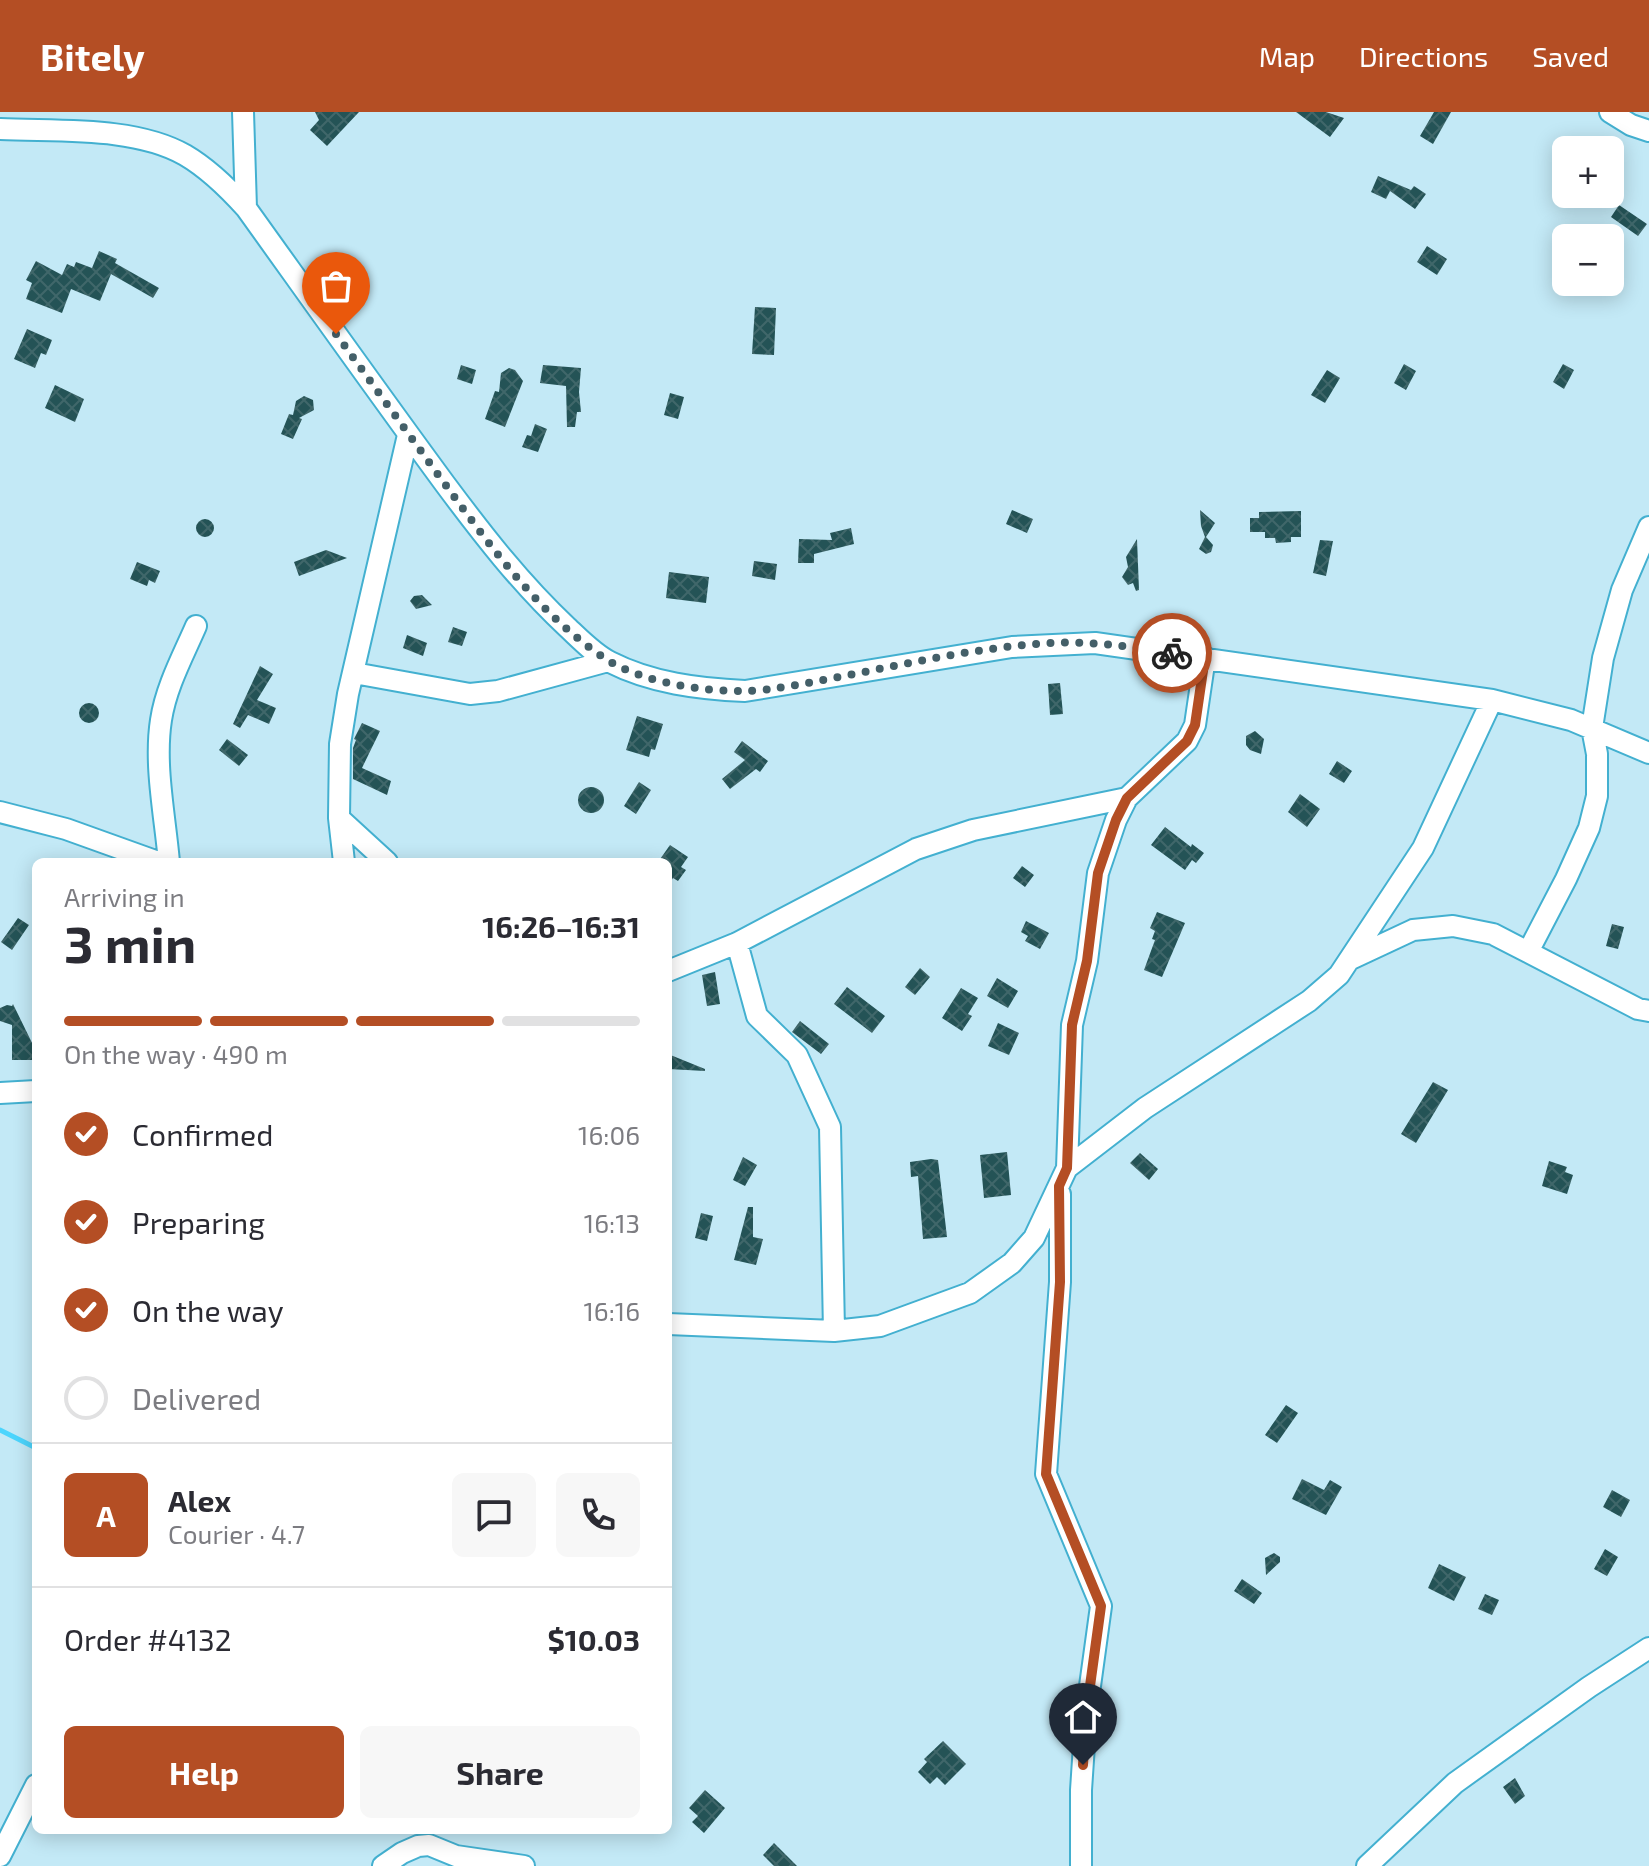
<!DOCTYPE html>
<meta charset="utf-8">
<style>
:root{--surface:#fff;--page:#f7f7f7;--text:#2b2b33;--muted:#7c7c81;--line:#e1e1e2;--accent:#b44e24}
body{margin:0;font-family:"Exo 2",sans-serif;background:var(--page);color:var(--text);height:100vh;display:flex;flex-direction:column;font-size:30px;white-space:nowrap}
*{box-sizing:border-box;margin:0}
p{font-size:26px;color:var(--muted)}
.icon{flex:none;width:44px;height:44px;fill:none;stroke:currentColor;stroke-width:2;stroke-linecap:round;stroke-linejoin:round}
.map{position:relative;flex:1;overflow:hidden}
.panel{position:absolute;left:32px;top:746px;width:640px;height:976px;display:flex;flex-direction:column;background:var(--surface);border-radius:12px;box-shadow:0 4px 20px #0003}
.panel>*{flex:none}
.tools{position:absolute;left:1552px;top:24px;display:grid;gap:16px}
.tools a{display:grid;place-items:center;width:72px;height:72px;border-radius:12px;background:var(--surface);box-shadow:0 4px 20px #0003;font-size:40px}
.pin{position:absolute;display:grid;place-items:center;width:68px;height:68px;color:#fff;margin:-82px -34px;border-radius:50% 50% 50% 0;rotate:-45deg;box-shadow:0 0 8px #0007}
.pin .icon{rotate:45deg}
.courier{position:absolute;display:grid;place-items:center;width:80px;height:80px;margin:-40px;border:6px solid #b44e24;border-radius:50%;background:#fff;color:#222;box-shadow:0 2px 10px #0007}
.headline em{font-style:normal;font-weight:700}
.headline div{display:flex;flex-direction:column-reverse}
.headline{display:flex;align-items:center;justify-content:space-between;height:136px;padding:0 32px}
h1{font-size:52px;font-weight:700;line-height:60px}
.bar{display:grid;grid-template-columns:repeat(4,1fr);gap:12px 8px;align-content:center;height:96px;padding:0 32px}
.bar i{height:10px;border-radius:6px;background:var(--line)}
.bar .current{background:var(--accent)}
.bar p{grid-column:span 4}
.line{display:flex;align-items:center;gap:20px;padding:0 32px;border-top:2px solid var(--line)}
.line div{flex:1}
.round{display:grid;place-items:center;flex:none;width:84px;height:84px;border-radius:12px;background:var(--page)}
ol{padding:0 32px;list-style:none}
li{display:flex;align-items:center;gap:24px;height:88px}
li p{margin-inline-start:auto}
li .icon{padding:8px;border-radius:50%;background:var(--accent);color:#fff;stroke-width:4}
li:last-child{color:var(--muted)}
li i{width:44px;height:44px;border:4px solid var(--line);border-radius:50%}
.cta{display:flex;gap:16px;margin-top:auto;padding:16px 32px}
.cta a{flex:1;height:92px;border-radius:12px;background:var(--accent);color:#fff;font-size:32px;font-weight:700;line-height:92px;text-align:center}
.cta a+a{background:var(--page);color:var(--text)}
header{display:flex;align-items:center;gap:48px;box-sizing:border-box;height:112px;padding:0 40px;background:var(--accent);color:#fff}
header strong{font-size:38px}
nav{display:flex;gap:44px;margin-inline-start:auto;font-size:28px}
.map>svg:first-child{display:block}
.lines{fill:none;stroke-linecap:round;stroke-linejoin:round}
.stream{stroke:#4cd5fd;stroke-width:5}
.building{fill:url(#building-cross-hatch)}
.minor-casing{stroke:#43b0d0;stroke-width:24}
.minor{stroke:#fff;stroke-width:20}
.done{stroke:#445f68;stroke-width:8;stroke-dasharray:0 14.4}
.route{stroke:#b44e24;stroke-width:10}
</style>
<header>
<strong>Bitely</strong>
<nav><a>Map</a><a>Directions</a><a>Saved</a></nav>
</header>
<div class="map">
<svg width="1649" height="1754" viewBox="0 0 1649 1754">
<defs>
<pattern id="building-cross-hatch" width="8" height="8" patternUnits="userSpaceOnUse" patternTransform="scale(2)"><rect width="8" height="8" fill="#245356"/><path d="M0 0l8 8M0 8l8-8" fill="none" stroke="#40676a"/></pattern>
</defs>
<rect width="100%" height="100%" fill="#c3e9f6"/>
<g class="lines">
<path class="stream" d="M0,1318L36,1336"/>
</g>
<path class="building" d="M315,0H359L327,34L310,18L319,8Z
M1296,0H1326L1344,6L1330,25Z
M1434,0H1451L1433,32L1420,24Z
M1378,64L1411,78L1414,74L1426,82L1415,97L1390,79L1386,87L1371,80Z
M1619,93L1647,112L1638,124L1611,105Z
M1427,134L1447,147L1437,163L1417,150Z
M99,139L117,147L115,151L159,176L153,186L111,162L100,189L71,177L62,201L26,187L32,171L26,168L36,149L62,163L67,152L74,155L76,150L92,156Z
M755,195L776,196L774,243L752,242Z
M27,217L52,228L46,243L41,241L35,256L14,247Z
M1404,252L1416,259L1406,278L1394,271Z
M1563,252L1574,258L1564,277L1553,270Z
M461,253L476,258L472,272L457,267Z
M543,253L581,256L579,280L581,300H577L575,315H567L566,274L540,271Z
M509,256L515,258L523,269L505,315L485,307L495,279L499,280L501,261Z
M1327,258L1340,266L1325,291L1311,283Z
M55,273L84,287L75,310L45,296Z
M670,281L684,285L678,307L664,303Z
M304,284L313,288L314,298L299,306L302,307L293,327L281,322L289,302L293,303L296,289Z
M535,312L547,317L538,340L522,335L527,323L531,324Z
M1012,398L1033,407L1027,421L1006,412Z
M1200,398L1215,411L1206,425L1213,433L1212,437L1211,440L1206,442L1199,437L1205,425L1201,414Z
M1301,399V425H1291V430L1276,431L1275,426H1265V420H1250V406H1259V400Z
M196 416a9 9 0 1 1 18 0a9 9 0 1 1-18 0Z
M851,416L854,432L814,442V451H798L799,427L832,428L830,421Z
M1137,427L1139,478L1136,479L1133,471L1128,473L1122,465L1128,455L1126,445Z
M1320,428L1333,429L1326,464L1313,461Z
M326,438L347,446L299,464L294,450Z
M754,449L777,452L775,468L752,464Z
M137,450L160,459L155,471L149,468L147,474L130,467Z
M669,460L709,465L706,491L666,486Z
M422,483L432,493L416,497L410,489L414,484Z
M453,515L467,520L462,534L448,530Z
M407,523L427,531L423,544L403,536Z
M260,554L273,562L257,588L276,596L269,612L248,603L240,616L233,612Z
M1060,571L1063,602L1050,603L1048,572Z
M79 601a10 10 0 1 1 20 0a10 10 0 1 1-20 0Z
M637,604L663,612L655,638L651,637L649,645L626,638Z
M362,611L380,619L362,656L391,669L387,683L353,667V636L356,628L354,627Z
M1255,619L1264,627L1261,642L1250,638L1246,633V624Z
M227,627L248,643L239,654L219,638Z
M742,629L768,649L760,660L756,657L730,677L722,667L745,648L734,640Z
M1337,649L1352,659L1344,671L1329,662Z
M639,670L651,678L636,702L624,694Z
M578 688a13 13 0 1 1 26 0a13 13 0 1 1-26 0Z
M1300,682L1320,697L1307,715L1288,700Z
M1165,715L1191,735L1192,732L1204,741L1196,751L1192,748L1185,758L1151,733Z
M670,733L688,745L681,755L686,758L678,769L673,766L668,774V750H658Z
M1022,754L1034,763L1025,775L1013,766Z
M1157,800L1185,811L1162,865L1144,858L1155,828L1152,827L1155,819L1150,816Z
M18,806L29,813L12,838L1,830Z
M1026,809L1049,821L1040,837L1025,829L1028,824L1021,820Z
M1612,812L1624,815L1618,837L1606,834Z
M920,856L930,865L915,883L905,875Z
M715,860L720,892L707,894L702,863Z
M997,866L1018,879L1008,896L987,884Z
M847,875L885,904L872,921L834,892Z
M961,876L978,886L968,902L972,904L962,919L942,906Z
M13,892L36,939V948H12V913L0,909V896L7,893L12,894Z
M800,909L829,932L821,942L792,920Z
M998,911L1019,921L1009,943L988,934Z
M668,942L705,957V959L668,957Z
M1433,970L1448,978L1416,1031L1401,1022Z
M1007,1040L1011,1083L984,1086L980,1043Z
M1140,1041L1158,1057L1149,1068L1130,1051Z
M743,1045L757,1053L745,1074L733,1068Z
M931,1047L938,1048L947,1125L923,1127L918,1064L911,1065L910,1050Z
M1549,1049L1567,1055L1565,1060L1573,1063L1567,1082L1542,1074Z
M748,1095H753V1125L763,1127L756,1153L734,1148Z
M701,1101L713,1104L707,1129L695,1126Z
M1286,1293L1298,1301L1277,1331L1265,1323Z
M1302,1367L1324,1378L1330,1368L1342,1375L1326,1403L1292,1387Z
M1612,1378L1630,1388L1621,1405L1603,1395Z
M1605,1437L1618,1445L1607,1464L1594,1457Z
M1274,1441L1280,1445V1450L1266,1463L1265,1446Z
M1439,1452L1466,1465L1454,1489L1428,1476Z
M1242,1467L1262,1481L1254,1492L1234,1479Z
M1485,1482L1499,1488L1492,1503L1478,1497Z
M943,1629L966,1652L945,1673L937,1665L930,1672L918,1660L927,1650L924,1647Z
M1515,1666L1525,1684L1515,1692L1503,1675Z
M705,1678L725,1696L704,1721L692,1710L698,1704L689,1696Z
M774,1731L797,1754H774L763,1743Z"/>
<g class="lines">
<defs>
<path id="minor" d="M243,0L246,96
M1610,0L1631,13L1649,19
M0,17C57,20 134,14 185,43C209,57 228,76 246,96C312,188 378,281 445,372C483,423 521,472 567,515C580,527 594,542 610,550C651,571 699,577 745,579L1012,535L1095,531L1492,588L1571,608L1649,641
M354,561L470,582L498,579L608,549
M0,700L66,717L158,750
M339,706L387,750
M169,750C165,704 154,653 161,608C166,575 183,544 196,514
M344,750L339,706L340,632L348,582L408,323
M737,831L757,904L797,943L830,1015L834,1219
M1528,840L1566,767L1589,716L1597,684V642L1592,616L1603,546L1622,478L1649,415
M1351,847L1413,818L1453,814L1493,822L1638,897L1649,899
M668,859L737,831L916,737L973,718L1127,686
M0,981L36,979
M1067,1056L1072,913L1087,849L1098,761L1116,708L1127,686L1187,629L1195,613L1205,545
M1060,1082V1170L1046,1362L1101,1494L1086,1603L1081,1678V1754
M668,1212L834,1219L880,1214L970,1181L1012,1151L1034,1126L1067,1056L1145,996L1309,889L1339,863L1423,736L1492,588
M0,1744L36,1673
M383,1754L402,1741L418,1734L429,1733L456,1744L524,1754
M1367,1754L1455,1671L1589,1575L1649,1536"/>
</defs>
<use href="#minor" class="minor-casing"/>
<use href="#minor" class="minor"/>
</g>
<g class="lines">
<path class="done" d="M336,222C374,274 412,327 450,379C494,439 543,506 606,547C645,573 725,584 771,577C864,563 957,536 1052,531C1092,529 1132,535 1172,541"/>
<path class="route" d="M1083,1653L1086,1603L1101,1494L1046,1362L1060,1170L1059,1074L1067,1056L1072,913L1087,849L1098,761L1116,708L1127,686L1187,629L1195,613L1205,545L1172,541"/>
</g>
</svg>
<div class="tools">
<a>+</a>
<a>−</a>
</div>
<div class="pin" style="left:336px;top:222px;background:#ea580c"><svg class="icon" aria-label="bag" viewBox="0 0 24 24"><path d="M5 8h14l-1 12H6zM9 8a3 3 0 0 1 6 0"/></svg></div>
<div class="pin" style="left:1083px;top:1653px;background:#1f2937"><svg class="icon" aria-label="home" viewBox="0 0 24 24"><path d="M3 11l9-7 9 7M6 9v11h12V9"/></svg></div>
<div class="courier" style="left:1172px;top:541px"><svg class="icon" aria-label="bike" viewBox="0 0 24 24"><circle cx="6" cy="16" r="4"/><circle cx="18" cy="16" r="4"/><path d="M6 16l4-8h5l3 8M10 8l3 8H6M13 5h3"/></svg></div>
<section class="panel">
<div class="headline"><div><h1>3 min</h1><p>Arriving in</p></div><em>16:26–16:31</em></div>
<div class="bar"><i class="current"></i><i class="current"></i><i class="current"></i><i></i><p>On the way · 490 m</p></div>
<ol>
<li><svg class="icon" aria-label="check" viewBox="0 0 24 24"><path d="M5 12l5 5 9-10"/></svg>Confirmed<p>16:06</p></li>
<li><svg class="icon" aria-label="check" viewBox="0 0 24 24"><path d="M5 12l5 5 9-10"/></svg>Preparing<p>16:13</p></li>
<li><svg class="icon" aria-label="check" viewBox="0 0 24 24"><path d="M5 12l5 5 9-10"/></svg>On the way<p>16:16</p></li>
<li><i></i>Delivered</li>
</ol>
<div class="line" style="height:144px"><b class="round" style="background:var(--accent);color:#fff">A</b><div><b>Alex</b><p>Courier · 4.7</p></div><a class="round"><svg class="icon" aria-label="chat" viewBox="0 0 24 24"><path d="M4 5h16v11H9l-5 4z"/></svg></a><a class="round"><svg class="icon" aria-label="phone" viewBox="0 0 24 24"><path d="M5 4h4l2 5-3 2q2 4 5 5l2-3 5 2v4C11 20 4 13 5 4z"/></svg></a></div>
<div class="line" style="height:104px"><div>Order #4132</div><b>$10.03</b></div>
<div class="cta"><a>Help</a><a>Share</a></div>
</section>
</div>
